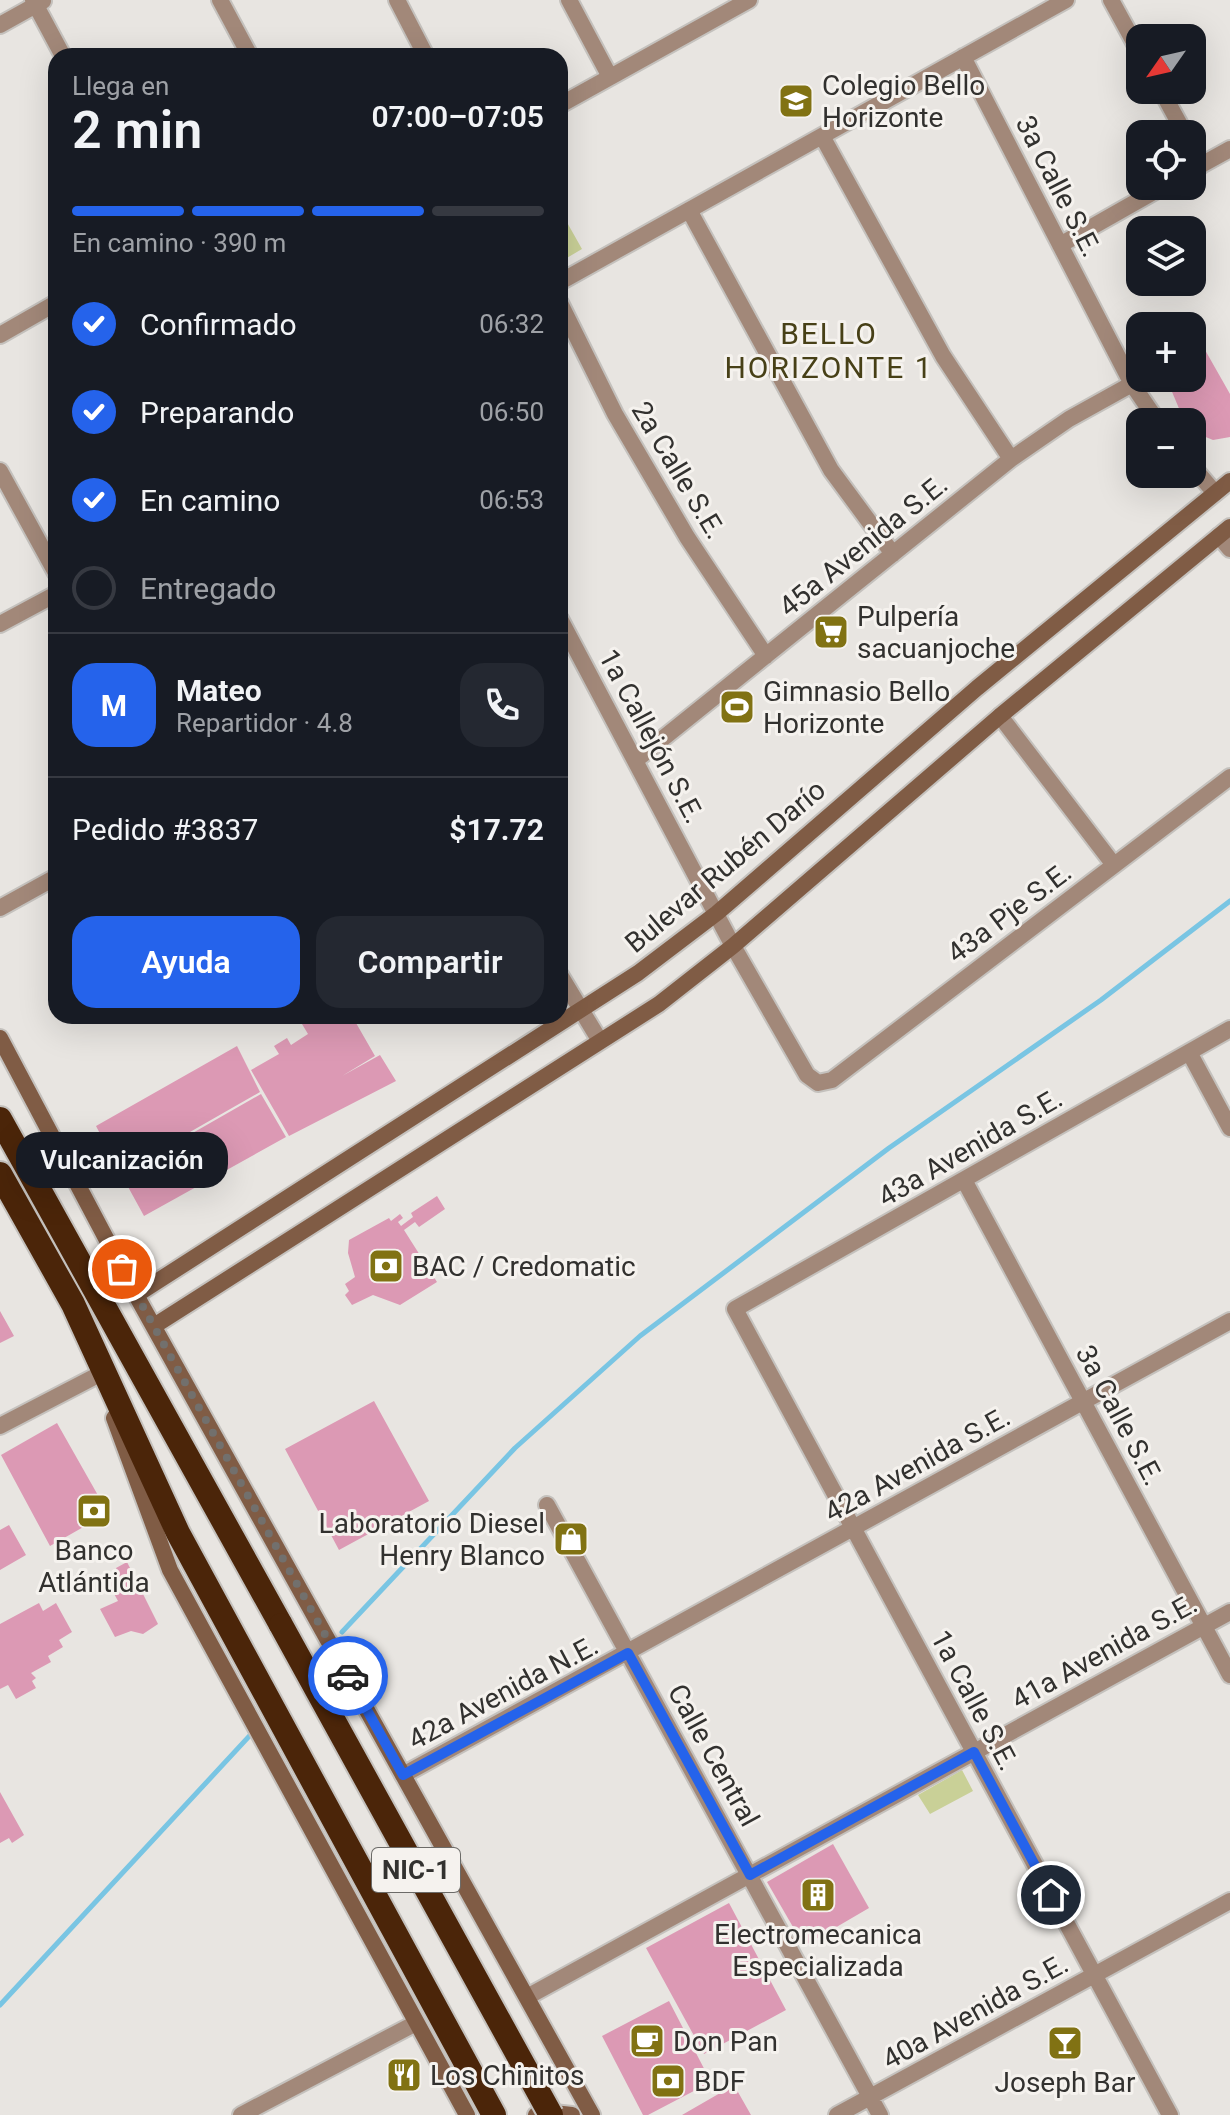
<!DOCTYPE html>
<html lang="es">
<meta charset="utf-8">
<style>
:root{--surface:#171b24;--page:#242831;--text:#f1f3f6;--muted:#9ea1a6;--line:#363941;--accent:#2563eb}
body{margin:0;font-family:Roboto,sans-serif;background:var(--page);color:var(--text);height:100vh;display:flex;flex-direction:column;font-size:30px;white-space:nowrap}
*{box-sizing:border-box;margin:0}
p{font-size:26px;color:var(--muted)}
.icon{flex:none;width:44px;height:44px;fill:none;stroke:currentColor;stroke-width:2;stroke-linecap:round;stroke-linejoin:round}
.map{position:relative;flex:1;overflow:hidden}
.sheet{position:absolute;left:48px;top:48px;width:520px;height:976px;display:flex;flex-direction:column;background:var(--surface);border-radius:24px;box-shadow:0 8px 32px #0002}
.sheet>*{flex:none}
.needle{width:52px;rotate:236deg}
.buttons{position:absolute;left:1126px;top:24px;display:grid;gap:16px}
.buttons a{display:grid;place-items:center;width:80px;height:80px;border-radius:16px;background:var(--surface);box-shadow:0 8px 32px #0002;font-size:40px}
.pin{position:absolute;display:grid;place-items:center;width:68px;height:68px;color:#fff;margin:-34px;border:4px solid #fff;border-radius:50%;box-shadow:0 2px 8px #0007}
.courier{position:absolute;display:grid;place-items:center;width:80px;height:80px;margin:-40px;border:6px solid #2563eb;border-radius:50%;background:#fff;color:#222;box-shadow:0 2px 10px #0007}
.bubble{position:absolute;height:56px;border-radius:24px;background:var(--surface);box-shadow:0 8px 32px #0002;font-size:26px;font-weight:600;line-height:56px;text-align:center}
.headline em{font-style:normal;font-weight:600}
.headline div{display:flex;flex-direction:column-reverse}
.headline{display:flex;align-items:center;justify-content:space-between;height:136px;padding:0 24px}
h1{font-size:52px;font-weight:600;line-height:60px}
.bar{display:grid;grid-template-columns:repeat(4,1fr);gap:12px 8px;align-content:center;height:96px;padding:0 24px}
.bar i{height:10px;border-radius:6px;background:var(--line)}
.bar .active{background:var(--accent)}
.bar p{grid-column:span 4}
.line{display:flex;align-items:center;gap:20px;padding:0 24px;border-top:2px solid var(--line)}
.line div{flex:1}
.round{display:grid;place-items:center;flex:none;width:84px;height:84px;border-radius:24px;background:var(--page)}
ol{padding:0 24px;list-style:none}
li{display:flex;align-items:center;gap:24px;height:88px}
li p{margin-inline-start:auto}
li .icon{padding:8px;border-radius:50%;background:var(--accent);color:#fff;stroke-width:4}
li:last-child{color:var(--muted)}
li i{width:44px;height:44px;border:4px solid var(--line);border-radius:50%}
.cta{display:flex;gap:16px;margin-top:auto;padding:16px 24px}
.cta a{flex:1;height:92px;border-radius:24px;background:var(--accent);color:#fff;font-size:32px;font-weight:600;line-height:92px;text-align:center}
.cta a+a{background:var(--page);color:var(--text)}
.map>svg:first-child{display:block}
.green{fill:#c9d097}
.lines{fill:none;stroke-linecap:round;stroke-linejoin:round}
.stream{stroke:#79c5e3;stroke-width:5}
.building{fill:#dc99b4}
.street-casing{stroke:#c4c1bd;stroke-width:20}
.secondary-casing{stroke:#c4c1bd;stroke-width:20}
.highway-casing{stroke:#c4c1bd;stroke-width:28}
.street{stroke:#a28879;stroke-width:16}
.secondary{stroke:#805c45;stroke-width:16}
.highway{stroke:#4b2509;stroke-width:24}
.highway-bridge-casing{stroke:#c4c1bd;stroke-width:28;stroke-linecap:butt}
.highway-bridge{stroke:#4b2509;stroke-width:24}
.done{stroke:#72706d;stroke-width:8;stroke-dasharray:0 14.4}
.route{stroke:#2563eb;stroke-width:10}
.labels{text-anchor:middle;stroke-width:6;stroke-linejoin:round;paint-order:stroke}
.shield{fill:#f5f2ee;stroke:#6c6b68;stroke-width:2}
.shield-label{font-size:26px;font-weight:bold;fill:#32312f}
.poi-label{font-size:28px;fill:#32312f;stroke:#f5f2ee;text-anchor:start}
.street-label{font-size:28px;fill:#32312f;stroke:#f5f2ee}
.neighbourhood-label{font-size:30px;letter-spacing:2px;fill:#474017;stroke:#f5f2ee}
</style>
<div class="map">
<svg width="1230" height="2115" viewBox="0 0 1230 2115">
<rect width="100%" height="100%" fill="#e8e5e1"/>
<path class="green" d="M560,210L582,249L560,262Z
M962,1770L973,1791L930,1814L918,1795Z"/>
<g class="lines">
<path class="stream" d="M342,1632L515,1448L640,1336L889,1148L1101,1000L1230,901
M0,2005L255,1730"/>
</g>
<path class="building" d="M1192,327L1230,394V437L1213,440L1196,433L1192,428V422H1187L1183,418L1170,387L1155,378H1192Z
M303,1016H352L375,1056L342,1076L380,1055L396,1081L289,1136L251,1070L279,1054L274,1046L287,1038L291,1045L308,1034L299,1019Z
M237,1046L260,1092L120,1172L96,1126Z
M261,1094L286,1137L144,1216L121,1174Z
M437,1196L445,1209L419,1227L415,1222L404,1230L437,1282L400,1305L373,1295L352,1305L345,1295L349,1291L345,1284L355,1277L348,1253L349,1240L389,1218L391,1221L400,1214L403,1218L398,1222L401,1226L413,1217L411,1213Z
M0,1311L14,1336L0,1343Z
M374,1401L429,1501L339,1550L285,1449Z
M57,1423L108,1513L50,1546L1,1455Z
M9,1525L26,1555L0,1570V1530Z
M127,1562L158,1624L143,1634L131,1631L115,1637L100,1609L118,1601L106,1579L118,1572L116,1568Z
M39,1603L43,1611L56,1603L72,1632L59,1640L63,1647L48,1656L51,1662L31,1673L36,1678L32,1681L36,1688L16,1699L8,1685L0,1689V1624Z
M0,1792L24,1835L12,1843L9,1838L0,1843Z
M833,1844L869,1908L804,1946L767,1882Z
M729,1903L786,2010L704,2054L646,1948Z
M669,2001L711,2082L648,2115H643L602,2036Z
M734,2085L751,2115H682Z"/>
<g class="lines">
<defs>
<path id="street" d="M33,0L63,56
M220,0L250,56
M397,0L426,56
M569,0L610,77
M1111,0L1140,53
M0,25L43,1
M963,57L1132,384L1158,422
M1161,90L1185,134
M560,105L749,0
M822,136L943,356L1011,459
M1192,146L1202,165
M1192,170L1230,149
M689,210L831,470L893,554
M1060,245L1164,186
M560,282L1066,0
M560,303L615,414L687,537L766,656
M0,335L56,303
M1192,466L1215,493
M0,471L56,573
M1219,536L1230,549
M560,619L733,946L807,1075L818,1083L832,1080L1230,777
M0,624L56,594
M1000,716L1114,865
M636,760L1011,459L1069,419L1132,384
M0,908L56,877
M560,975L600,1041
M1189,1052L1230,1128
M964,1180L1230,1675
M0,1426L98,1375
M547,1505L880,2115
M403,1775L1230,1321
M527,1997L1230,1612
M241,2115L416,2023
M837,2115L1230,1901
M1170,2115L735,1309L1230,1029"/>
<path id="secondary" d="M0,1038L136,1295L592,2115
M136,1295L638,973L717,913L977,688L1230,481
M154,1326L659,1004L733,946L1000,716L1230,527
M114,1418L170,1570L467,2115
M536,2115L544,2112L572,2115"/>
<path id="highway" d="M0,1119L281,1625
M0,1174L73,1304L178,1533L494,2115"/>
</defs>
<use href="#street" class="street-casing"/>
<use href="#secondary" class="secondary-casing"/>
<use href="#highway" class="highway-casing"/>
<use href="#street" class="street"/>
<use href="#secondary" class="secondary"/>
<use href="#highway" class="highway"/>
<defs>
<path id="highway-bridge" d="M281,1625L551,2115"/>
</defs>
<use href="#highway-bridge" class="highway-bridge-casing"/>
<use href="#highway-bridge" class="highway-bridge"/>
</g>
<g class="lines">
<path class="done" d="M122,1269L348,1676"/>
<path class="route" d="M348,1676L403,1775L628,1653L750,1875L974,1752L1051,1895"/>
</g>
<defs>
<symbol id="school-square" viewBox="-11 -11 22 22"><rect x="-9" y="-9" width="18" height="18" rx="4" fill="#817213" stroke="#f5f2ee"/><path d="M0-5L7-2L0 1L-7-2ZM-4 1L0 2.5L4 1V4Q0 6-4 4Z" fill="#fff"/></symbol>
<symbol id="supermarket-square" viewBox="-11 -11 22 22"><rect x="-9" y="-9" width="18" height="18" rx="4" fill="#817213" stroke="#f5f2ee"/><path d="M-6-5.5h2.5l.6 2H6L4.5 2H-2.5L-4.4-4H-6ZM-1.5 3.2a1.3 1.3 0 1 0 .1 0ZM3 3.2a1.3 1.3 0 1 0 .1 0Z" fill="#fff"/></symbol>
<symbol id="stadium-square" viewBox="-11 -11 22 22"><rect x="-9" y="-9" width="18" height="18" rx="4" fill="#817213" stroke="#f5f2ee"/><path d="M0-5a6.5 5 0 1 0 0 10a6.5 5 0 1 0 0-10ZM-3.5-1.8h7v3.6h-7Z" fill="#fff"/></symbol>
<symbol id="bank-square" viewBox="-11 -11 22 22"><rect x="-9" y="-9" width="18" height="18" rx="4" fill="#817213" stroke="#f5f2ee"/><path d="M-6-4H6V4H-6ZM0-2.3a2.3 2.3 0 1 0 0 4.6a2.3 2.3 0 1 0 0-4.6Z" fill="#fff"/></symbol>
<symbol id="shop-square" viewBox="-11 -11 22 22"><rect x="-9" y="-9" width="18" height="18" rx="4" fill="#817213" stroke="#f5f2ee"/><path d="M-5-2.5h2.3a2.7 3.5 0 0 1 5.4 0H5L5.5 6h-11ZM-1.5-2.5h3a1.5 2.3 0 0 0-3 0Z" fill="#fff"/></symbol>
<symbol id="building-square" viewBox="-11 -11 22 22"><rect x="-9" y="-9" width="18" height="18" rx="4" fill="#817213" stroke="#f5f2ee"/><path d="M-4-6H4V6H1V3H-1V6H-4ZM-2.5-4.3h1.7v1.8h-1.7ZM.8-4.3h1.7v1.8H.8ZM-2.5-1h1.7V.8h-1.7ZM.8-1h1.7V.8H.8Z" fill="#fff"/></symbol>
<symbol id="cafe-square" viewBox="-11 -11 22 22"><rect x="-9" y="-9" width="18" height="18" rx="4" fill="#817213" stroke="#f5f2ee"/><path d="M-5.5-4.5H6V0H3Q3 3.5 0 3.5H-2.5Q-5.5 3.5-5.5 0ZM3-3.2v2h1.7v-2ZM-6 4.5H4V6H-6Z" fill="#fff"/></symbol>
<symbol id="bar-square" viewBox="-11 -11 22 22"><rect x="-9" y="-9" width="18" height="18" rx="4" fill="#817213" stroke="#f5f2ee"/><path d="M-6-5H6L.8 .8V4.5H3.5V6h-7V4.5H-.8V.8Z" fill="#fff"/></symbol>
<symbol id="restaurant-square" viewBox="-11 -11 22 22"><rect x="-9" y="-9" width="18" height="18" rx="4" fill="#817213" stroke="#f5f2ee"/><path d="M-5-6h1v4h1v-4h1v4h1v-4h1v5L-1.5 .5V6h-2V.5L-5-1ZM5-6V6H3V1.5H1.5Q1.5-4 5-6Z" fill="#fff"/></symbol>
</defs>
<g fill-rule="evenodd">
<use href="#school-square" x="776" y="81" width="40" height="40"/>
<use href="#supermarket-square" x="811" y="612" width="40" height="40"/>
<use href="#stadium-square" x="717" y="687" width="40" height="40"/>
<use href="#bank-square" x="366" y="1246" width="40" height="40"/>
<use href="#bank-square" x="74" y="1491" width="40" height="40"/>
<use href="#shop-square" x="551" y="1519" width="40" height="40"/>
<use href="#building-square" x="798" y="1875" width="40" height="40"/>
<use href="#cafe-square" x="627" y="2021" width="40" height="40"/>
<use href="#bar-square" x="1045" y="2023" width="40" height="40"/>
<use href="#restaurant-square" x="384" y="2055" width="40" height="40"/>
<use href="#bank-square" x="648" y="2061" width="40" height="40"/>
</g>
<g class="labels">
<rect class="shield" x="372" y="1848" width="88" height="44" rx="6"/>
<g class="shield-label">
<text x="416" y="1879">NIC-1</text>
</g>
<g class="poi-label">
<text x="822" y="95">Colegio Bello<tspan x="822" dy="32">Horizonte</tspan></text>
<text x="857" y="626">Pulpería<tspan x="857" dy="32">sacuanjoche</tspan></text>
<text x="763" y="701">Gimnasio Bello<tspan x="763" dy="32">Horizonte</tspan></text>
<text x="412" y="1276">BAC / Credomatic</text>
<text x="545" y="1533" text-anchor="end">Laboratorio Diesel<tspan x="545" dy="32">Henry Blanco</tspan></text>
<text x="94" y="1560" text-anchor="middle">Banco<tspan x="94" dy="32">Atlántida</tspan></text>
<text x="818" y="1944" text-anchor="middle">Electromecanica<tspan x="818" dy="32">Especializada</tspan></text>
<text x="673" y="2051">Don Pan</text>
<text x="430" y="2085">Los Chinitos</text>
<text x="694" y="2091">BDF</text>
<text x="1065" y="2092" text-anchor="middle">Joseph Bar</text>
</g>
<g class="street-label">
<text transform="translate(1059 186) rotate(63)" y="10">3a Calle S.E.</text>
<text transform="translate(679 470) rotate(59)" y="10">2a Calle S.E.</text>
<text transform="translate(863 545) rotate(-39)" y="10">45a Avenida S.E.</text>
<text transform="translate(652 736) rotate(62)" y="10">1a Callejón S.E.</text>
<text transform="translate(725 866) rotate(-40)" y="10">Bulevar Rubén Darío</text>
<text transform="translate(1009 912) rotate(-37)" y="10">43a Pje S.E.</text>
<text transform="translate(970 1147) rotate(-30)" y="10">43a Avenida S.E.</text>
<text transform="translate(1120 1415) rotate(62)" y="10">3a Calle S.E.</text>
<text transform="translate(917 1464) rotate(-29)" y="10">42a Avenida S.E.</text>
<text transform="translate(1104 1651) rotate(-29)" y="10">41a Avenida S.E.</text>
<text transform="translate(503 1692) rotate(-28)" y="10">42a Avenida N.E.</text>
<text transform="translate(975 1700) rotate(62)" y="10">1a Calle S.E.</text>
<text transform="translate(714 1755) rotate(61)" y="10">Calle Central</text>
<text transform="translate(975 2011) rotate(-29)" y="10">40a Avenida S.E.</text>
</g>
<g class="neighbourhood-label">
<text x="829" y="344">BELLO<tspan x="829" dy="34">HORIZONTE 1</tspan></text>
</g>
</g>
</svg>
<div class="buttons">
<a><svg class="needle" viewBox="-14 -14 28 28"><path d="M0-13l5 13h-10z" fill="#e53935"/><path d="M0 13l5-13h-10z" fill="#9ea1a6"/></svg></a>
<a><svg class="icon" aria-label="locate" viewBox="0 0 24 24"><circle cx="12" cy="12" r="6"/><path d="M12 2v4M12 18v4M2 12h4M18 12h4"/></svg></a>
<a><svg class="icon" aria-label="layers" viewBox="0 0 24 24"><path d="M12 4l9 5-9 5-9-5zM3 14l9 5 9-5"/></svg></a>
<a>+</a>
<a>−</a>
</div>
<div class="pin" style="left:122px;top:1269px;background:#ea580c"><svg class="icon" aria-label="bag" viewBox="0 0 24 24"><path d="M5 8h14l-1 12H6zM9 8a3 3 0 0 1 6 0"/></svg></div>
<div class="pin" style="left:1051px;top:1895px;background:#1f2937"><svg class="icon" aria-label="home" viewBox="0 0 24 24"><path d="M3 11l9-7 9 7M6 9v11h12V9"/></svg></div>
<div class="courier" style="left:348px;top:1676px"><svg class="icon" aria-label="car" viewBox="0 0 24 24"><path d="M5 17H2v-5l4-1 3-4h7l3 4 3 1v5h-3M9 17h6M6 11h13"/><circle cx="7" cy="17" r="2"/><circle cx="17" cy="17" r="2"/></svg></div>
<div class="bubble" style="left:16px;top:1132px;width:212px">Vulcanización</div>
<section class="sheet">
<div class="headline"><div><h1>2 min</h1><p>Llega en</p></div><em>07:00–07:05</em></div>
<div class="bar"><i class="active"></i><i class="active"></i><i class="active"></i><i></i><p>En camino · 390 m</p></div>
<ol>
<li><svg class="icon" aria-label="check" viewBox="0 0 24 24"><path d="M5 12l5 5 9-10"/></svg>Confirmado<p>06:32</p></li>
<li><svg class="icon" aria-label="check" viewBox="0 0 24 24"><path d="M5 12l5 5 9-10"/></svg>Preparando<p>06:50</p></li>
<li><svg class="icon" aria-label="check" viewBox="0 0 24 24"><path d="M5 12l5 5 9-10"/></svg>En camino<p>06:53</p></li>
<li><i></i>Entregado</li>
</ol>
<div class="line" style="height:144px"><b class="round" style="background:var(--accent);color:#fff">M</b><div><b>Mateo</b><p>Repartidor · 4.8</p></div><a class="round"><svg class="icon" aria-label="phone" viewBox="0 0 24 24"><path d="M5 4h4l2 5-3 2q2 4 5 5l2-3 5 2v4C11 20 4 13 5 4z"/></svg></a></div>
<div class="line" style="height:104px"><div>Pedido #3837</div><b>$17.72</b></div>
<div class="cta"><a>Ayuda</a><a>Compartir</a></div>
</section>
</div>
